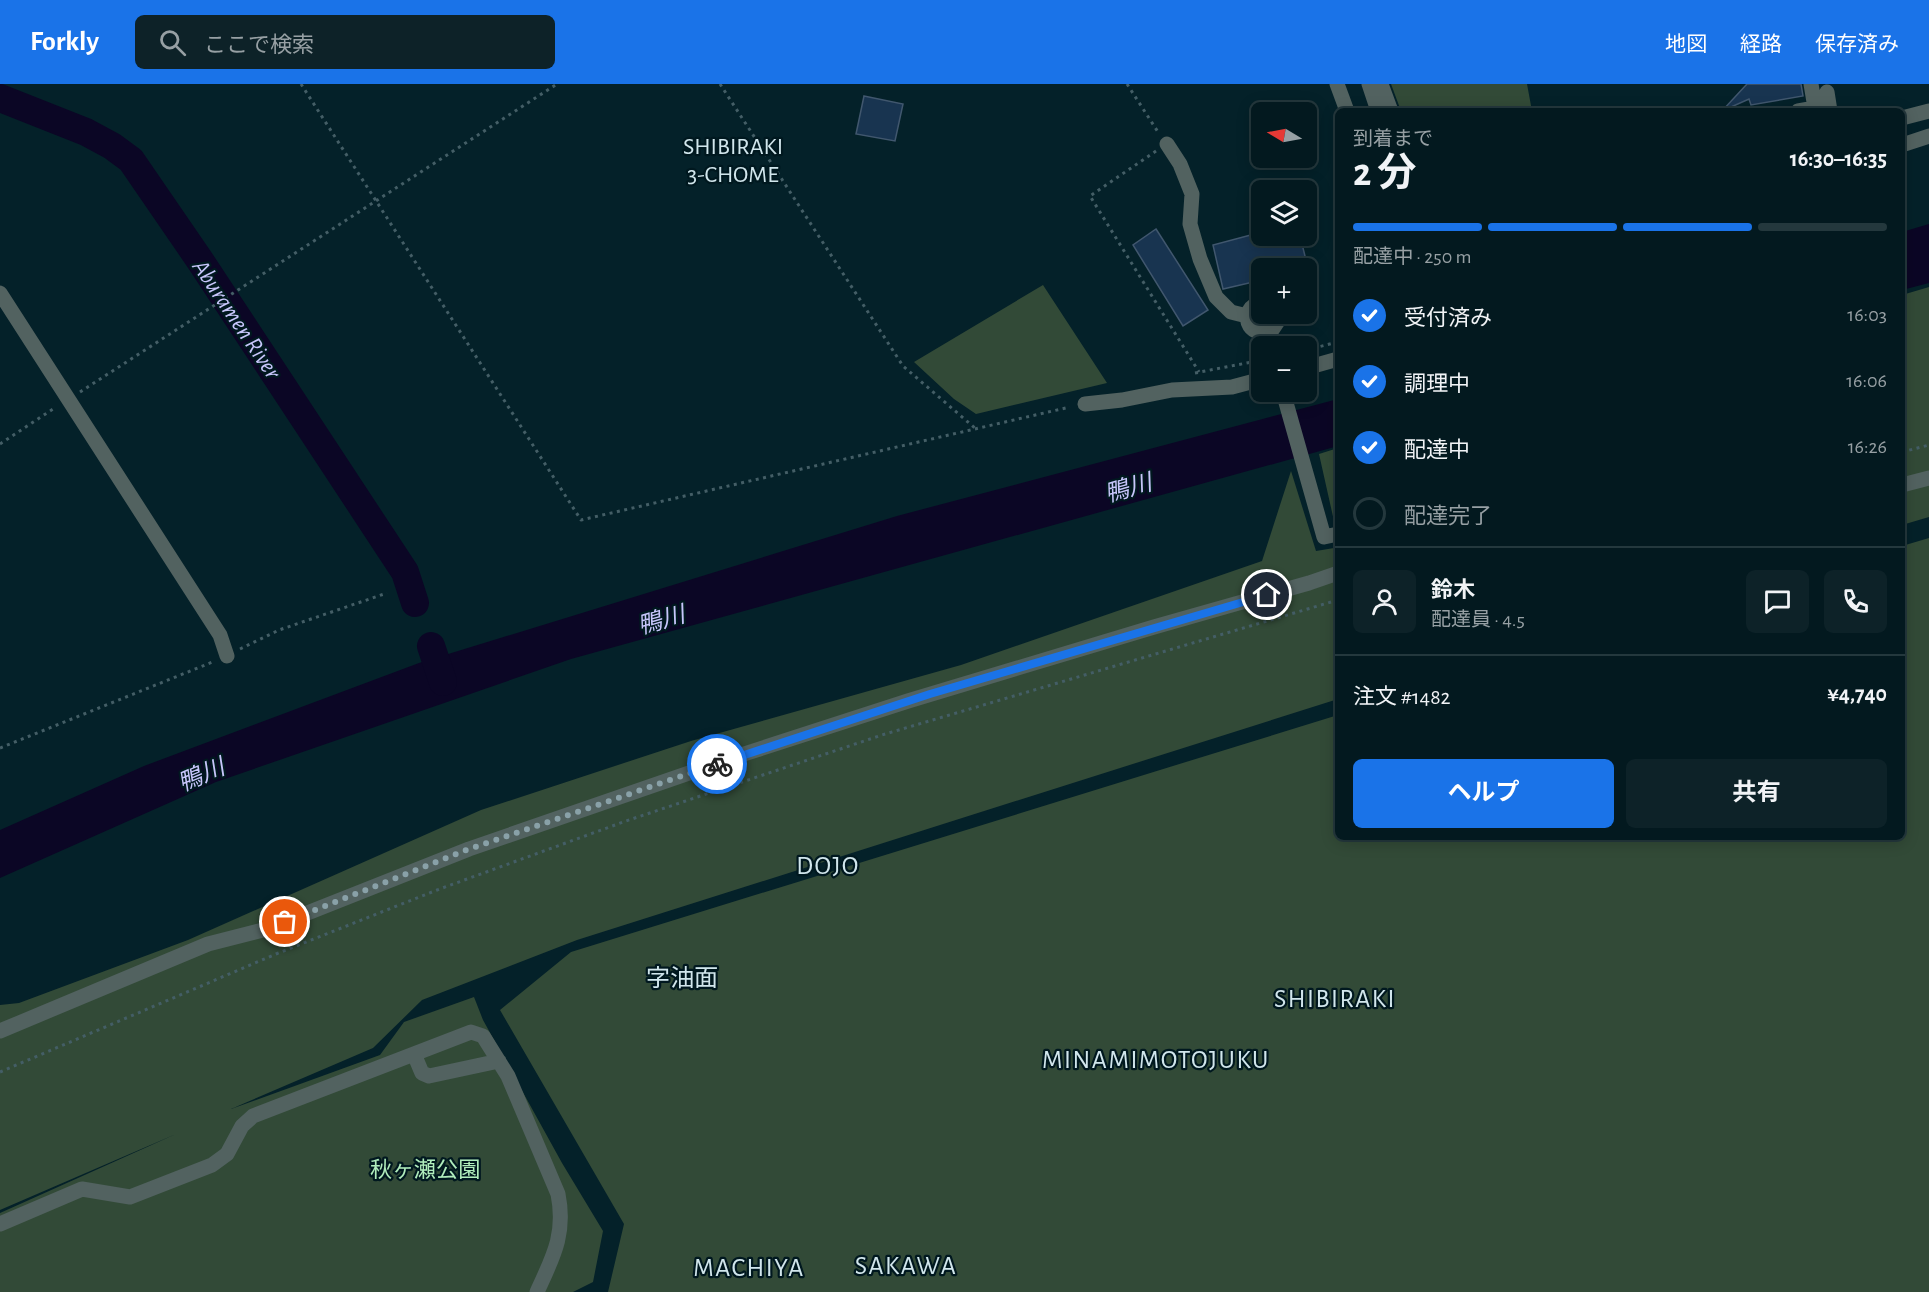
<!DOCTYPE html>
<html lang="ja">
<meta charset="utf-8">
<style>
:root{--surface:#03191f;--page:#0d2228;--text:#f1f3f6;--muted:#97a0a4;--line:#24383d;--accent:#1a73e8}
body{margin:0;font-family:"Alegreya Sans","Noto Sans JP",sans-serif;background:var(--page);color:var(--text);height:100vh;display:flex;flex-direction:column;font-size:22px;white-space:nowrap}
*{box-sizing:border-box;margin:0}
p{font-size:20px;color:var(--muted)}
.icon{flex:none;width:33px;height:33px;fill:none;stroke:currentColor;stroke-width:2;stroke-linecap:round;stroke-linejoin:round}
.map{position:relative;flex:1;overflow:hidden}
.drawer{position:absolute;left:1335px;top:24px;width:570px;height:732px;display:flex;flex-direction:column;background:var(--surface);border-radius:9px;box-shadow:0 3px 15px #0003,0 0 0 2px var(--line)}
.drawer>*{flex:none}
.needle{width:39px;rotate:280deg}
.fabs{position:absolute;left:1251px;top:18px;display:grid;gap:12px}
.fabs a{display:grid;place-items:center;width:66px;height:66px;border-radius:9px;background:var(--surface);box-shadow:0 3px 15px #0003,0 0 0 2px var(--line);font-size:30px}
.pin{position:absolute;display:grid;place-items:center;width:51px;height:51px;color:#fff;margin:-26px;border:3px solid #fff;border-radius:50%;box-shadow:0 2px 6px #0007}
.courier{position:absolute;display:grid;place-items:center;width:60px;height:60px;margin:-30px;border:4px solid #1a73e8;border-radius:50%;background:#fff;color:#222;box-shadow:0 2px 8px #0007}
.overview em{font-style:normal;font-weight:700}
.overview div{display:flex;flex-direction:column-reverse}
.overview{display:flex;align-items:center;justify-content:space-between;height:102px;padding:0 18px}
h1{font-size:39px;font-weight:700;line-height:45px}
.bar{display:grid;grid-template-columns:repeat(4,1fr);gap:9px 6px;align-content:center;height:72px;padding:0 18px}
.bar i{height:8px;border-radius:4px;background:var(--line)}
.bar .current{background:var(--accent)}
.bar p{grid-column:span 4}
.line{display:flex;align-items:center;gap:15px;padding:0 18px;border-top:2px solid var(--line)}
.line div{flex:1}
.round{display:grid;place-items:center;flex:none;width:63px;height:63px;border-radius:9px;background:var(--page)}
ol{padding:0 18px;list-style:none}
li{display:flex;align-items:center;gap:18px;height:66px}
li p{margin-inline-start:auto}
li .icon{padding:6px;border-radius:50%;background:var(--accent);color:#fff;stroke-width:4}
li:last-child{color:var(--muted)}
li i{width:33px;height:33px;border:3px solid var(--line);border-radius:50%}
.cta{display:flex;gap:12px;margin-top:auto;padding:12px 18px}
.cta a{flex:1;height:69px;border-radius:9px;background:var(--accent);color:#fff;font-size:24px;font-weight:700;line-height:69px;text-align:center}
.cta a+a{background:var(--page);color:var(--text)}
header{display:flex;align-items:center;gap:36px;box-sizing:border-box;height:84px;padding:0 30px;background:var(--accent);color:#fff}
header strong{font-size:28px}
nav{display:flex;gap:33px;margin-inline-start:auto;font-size:21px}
.search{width:420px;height:54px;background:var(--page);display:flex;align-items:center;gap:15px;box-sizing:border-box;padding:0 21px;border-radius:9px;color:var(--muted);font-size:22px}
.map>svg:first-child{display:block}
.green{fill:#324a37}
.water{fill:#0b0625}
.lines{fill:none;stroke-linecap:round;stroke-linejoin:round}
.river{stroke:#0b0625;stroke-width:28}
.building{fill:#183450;stroke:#41576e;stroke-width:1.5}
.path{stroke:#445e66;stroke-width:3;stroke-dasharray:3 4.5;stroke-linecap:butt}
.minor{stroke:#526260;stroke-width:15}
.done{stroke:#89a1a8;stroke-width:6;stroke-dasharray:0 10.8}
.route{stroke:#1a73e8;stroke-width:8}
.labels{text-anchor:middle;stroke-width:4.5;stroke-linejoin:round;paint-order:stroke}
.park-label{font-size:22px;fill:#b0edbc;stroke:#00181f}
.neighbourhood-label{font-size:24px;fill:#d1e6ec;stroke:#00181f}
.water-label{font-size:24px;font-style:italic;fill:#c7c6fb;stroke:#00181f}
.quarter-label{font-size:26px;letter-spacing:1.5px;fill:#d1e6ec;stroke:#00181f}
</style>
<header>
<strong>Forkly</strong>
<div class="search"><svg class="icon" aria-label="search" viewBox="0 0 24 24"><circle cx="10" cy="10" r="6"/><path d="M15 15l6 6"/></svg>ここで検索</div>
<nav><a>地図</a><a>経路</a><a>保存済み</a></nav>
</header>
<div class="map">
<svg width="1929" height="1208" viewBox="0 0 1929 1208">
<rect width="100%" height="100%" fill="#042129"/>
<path class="green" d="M1391,0H1527L1532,27H1401Z
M1043,201L1107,299L976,330L954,315L914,278Z
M1929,203V433L1902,441V211Z
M1338,364V436L1334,437L1319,370Z
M1291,387L1316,467L1334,464L1338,479V615L577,856L422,916L373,964L231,1025L380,971L404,938L474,913L483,936L562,1079L603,1147L593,1198L573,1208H0V1129L176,1050L0,1126V921L19,919L188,856L481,726L691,657L961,581L1262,477Z
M1929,454V1208H608L624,1140L500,926L571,868L1338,631V753H1902V462Z"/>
<path class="water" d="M1929,140V199L1902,206V148Z
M1338,315V362L571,575L216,698L0,794V746L144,682L419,579L897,432Z"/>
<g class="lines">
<path class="river" d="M0,14L86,48L112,62L131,76L201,178L405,488L415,519
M431,562L443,598"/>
</g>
<path class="building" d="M1747,0H1801L1803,12L1751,21L1749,15L1722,27Z
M864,12L903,20L895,57L856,50Z
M1156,145L1208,226L1183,242L1133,161Z
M1262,148V152H1300L1308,184H1262V196L1223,205L1213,161Z"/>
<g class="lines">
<path class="path" d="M301,0L581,436L1070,323
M720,0L903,282L976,345
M1127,0L1158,48
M1156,67L1090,112L1199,288
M1306,266L1338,258
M1195,289L1262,276
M80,308L557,0
M0,360L56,323
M1902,368L1929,361
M240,565L279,546L387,509
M0,664L215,577
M0,988L276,870L437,806L626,737L882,651L1338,516"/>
<path class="minor" d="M1337,0L1347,27
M1369,0L1378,27
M1381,0L1391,27
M1827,8L1830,27
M1798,27L1815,24L1811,0
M1902,34L1929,27
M1167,60L1180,80L1192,110L1190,140L1200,175L1216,213L1231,228L1247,232
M1902,61L1929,52
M0,209L220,551L227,572
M1262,218C1236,224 1248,258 1272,246L1278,237V230
M1306,284L1338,275
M1283,308L1324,453L1338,450
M1085,320L1122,316L1172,306L1232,303L1262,295
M1902,401L1929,394
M0,947L208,860L267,845L469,765L744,670L908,617L1154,543L1309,499L1338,489
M414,970L422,989L429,992L499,977
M0,1140L82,1105L130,1113L212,1081L227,1070L242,1042L253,1032L471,948L483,952L508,992L558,1110C566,1150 553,1173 537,1208"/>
</g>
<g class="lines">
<path class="done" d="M285,838L469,765L717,680"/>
<path class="route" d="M717,680L930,610L1267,511"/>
</g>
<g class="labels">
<g class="park-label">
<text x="425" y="1093">秋ヶ瀬公園</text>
</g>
<g class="neighbourhood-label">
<text x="733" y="70">SHIBIRAKI<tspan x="733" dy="28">3-CHOME</tspan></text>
<text x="682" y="902">字油面</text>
</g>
<g class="water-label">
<text transform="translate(237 235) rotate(56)" y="8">Aburamen River</text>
<text transform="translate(1128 404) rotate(-16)" y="8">鴨川</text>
<text transform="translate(661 536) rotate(-16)" y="8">鴨川</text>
<text transform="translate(201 691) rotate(-23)" y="8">鴨川</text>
</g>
<g class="quarter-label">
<text x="828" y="790">DOJO</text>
<text x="1335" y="923">SHIBIRAKI</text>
<text x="1156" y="984">MINAMIMOTOJUKU</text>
<text x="906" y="1190">SAKAWA</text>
<text x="749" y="1192">MACHIYA</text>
</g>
</g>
</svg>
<div class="fabs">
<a><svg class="needle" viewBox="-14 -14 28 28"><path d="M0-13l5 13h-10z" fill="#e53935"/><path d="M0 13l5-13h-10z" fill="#97a0a4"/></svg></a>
<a><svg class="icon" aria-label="layers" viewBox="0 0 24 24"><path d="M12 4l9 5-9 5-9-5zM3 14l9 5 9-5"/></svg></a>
<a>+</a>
<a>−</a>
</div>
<div class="pin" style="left:285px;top:838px;background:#ea580c"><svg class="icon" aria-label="bag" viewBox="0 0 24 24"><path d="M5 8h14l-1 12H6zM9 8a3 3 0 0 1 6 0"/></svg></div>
<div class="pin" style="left:1267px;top:511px;background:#1f2937"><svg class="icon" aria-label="home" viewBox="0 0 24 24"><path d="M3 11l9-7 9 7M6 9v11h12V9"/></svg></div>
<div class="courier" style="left:717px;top:680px"><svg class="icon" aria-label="bike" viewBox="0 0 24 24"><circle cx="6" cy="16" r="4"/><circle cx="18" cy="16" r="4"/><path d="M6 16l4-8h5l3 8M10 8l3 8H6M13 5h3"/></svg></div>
<section class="drawer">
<div class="overview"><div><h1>2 分</h1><p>到着まで</p></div><em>16:30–16:35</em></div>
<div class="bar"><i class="current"></i><i class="current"></i><i class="current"></i><i></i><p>配達中 · 250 m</p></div>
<ol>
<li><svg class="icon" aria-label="check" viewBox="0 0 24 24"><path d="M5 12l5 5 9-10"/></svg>受付済み<p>16:03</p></li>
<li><svg class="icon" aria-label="check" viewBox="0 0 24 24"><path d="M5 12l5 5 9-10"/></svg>調理中<p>16:06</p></li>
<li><svg class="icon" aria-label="check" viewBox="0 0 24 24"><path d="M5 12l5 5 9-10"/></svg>配達中<p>16:26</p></li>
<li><i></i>配達完了</li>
</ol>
<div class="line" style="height:108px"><a class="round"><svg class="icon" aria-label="person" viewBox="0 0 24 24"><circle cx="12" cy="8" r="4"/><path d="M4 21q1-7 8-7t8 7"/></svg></a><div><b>鈴木</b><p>配達員 · 4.5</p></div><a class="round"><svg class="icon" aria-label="chat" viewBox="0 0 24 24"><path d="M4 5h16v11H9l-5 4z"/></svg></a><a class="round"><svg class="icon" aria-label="phone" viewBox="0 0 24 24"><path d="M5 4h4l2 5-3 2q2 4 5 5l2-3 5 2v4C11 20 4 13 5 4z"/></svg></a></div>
<div class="line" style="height:78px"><div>注文 #1482</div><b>¥4,740</b></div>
<div class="cta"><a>ヘルプ</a><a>共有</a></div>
</section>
</div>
